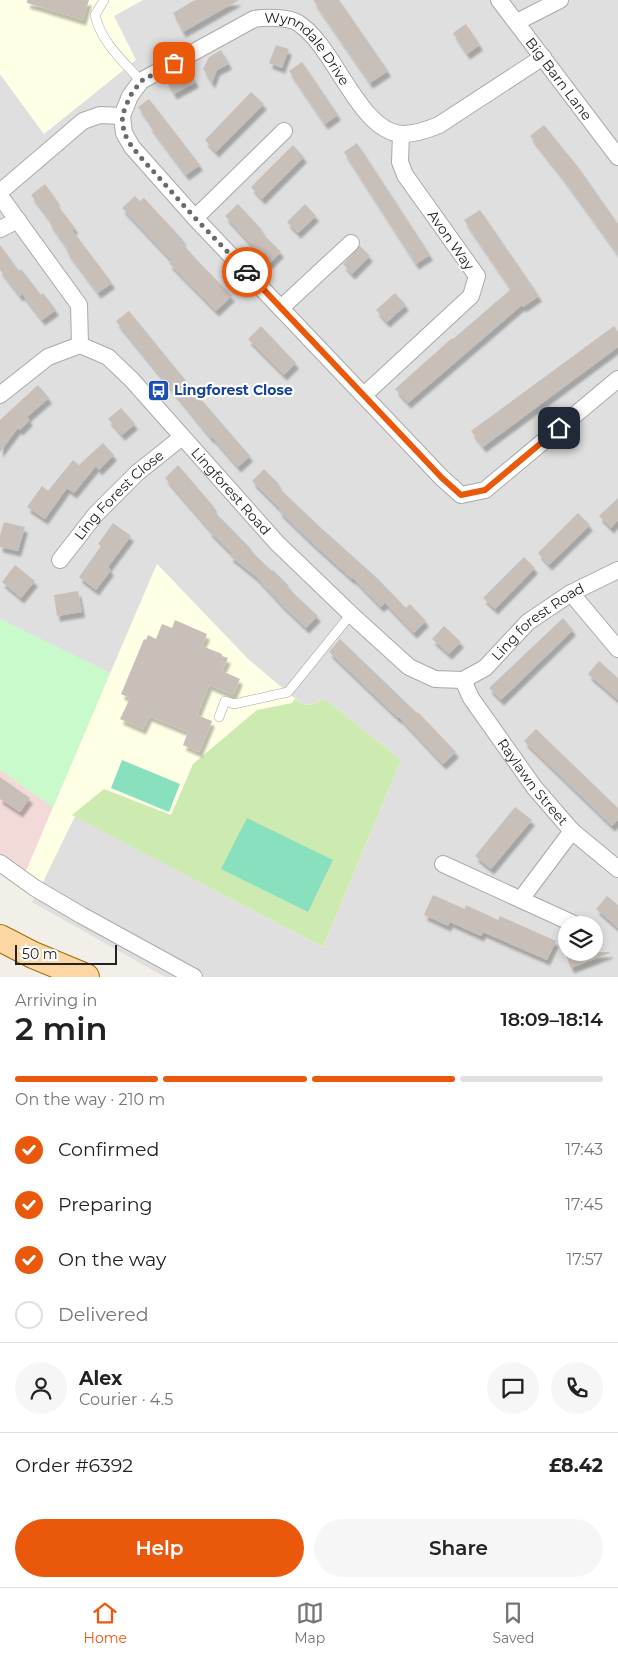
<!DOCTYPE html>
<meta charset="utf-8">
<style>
:root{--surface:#fff;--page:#f6f6f6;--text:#222;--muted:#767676;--line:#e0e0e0;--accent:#ea580c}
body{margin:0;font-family:Montserrat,sans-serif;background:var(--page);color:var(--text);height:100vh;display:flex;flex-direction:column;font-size:19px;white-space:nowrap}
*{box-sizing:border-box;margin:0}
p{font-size:16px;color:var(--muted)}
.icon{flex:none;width:28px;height:28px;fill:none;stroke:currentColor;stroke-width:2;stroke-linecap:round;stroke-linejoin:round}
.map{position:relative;height:977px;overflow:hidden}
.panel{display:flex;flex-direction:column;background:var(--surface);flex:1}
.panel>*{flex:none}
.controls{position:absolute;left:558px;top:916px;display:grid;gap:10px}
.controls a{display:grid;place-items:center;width:45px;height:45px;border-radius:50%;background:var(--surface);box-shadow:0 2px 8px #0003;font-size:25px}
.scale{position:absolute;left:15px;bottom:12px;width:102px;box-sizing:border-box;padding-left:5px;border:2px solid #222;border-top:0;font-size:14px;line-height:18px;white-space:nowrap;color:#222;-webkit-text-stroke:4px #fff;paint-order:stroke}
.pin{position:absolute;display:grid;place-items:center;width:42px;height:42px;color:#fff;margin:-21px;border-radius:10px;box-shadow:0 2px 8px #0006}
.courier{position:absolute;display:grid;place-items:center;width:50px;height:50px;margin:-25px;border:4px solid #ea580c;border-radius:50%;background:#fff;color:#222;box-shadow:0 1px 6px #0007}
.summary em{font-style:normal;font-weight:600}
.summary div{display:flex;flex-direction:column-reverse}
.summary{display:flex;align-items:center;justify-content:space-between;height:85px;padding:0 15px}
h1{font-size:32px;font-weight:600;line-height:38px}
.bar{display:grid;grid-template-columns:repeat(4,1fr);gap:8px 5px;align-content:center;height:60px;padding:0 15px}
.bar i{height:6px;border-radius:4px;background:var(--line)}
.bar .active{background:var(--accent)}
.bar p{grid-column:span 4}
.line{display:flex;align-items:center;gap:12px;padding:0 15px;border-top:1px solid var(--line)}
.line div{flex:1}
.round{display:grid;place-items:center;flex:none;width:52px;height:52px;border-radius:26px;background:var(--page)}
ol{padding:0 15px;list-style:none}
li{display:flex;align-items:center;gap:15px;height:55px}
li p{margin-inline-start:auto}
li .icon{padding:5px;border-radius:50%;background:var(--accent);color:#fff;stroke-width:4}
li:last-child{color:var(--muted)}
li i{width:28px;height:28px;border:2px solid var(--line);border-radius:50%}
.primary-button{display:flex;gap:10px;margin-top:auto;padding:10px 15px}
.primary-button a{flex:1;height:58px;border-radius:30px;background:var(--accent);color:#fff;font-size:20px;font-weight:600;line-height:58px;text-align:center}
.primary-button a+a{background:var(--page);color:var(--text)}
.tab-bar{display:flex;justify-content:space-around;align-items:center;height:70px;border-top:1px solid var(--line);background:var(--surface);font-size:14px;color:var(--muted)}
.tab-bar a{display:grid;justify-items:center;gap:2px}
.tab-bar .active{color:var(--accent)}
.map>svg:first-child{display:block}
.residential{fill:#e0dfdf;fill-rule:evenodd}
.commercial{fill:#f2dad9}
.education{fill:#ffffe5}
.grass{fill:#cdebb0}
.park{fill:#c8facc}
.pitch{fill:#88e0be}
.building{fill:#c7bfb8;filter:url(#shadow)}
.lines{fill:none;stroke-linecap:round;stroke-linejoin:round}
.service-casing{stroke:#a9a9a9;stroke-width:10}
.minor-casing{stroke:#a9a9a9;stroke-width:18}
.primary-casing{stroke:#a06b00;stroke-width:28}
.service{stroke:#fff;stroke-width:9}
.minor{stroke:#fff;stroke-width:16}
.primary{stroke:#fcd6a4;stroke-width:26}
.done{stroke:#6b6a68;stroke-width:5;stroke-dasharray:0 9}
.route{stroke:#ea580c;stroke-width:6}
.labels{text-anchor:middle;stroke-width:4.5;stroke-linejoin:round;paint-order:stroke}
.street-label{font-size:14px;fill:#222;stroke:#fff}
.transit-label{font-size:14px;font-weight:bold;fill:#164399;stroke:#fff;text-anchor:start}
</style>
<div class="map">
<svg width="618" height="977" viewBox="0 0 618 977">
<defs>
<filter id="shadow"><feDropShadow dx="3" dy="5.5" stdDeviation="1" flood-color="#0004"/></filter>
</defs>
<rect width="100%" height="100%" fill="#f2efe9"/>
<path class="residential" d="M143,0H618V977H165L32,902L75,816L323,947L314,704L303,705L248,659L157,564L110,673L0,619V74L44,134L114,15ZM566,925H594V952H566Z"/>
<path class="commercial" d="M0,770L53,807L26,871L0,855Z"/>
<path class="education" d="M0,0H143L114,16L136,60L44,134L0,74Z
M157,564L248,659L295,699L303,705L314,704L325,699L401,760L323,947L75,816L43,882L26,871Z"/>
<path class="grass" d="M295,699L303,705L314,704L325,699L401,760L323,947L72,815L104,789L171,815L193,764L257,710L292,703Z"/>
<path class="park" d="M0,619L110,673L53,807L0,770Z"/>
<path class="pitch" d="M122,760L180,784L169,812L111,788Z
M247,818L333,860L308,912L221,869Z"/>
<path class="building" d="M27,0H89L83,20L27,3Z
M195,0H239L183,32L173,13Z
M313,0H339L388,71L370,83Z
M466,24L480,45L467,54L453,33Z
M276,45L289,49L282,68L269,63Z
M221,50L229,64L217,70L212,83L203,69L209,57Z
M302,62L338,115L325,124L289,71Z
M188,68L196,82L174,94L166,80Z
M251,92L264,104L216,152L205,140Z
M149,99L200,165L186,175L149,125L151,124L138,107Z
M544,125L578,167L618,224V254L560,174L530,136Z
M357,143L430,255L416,264L344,152Z
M293,145L304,157L262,199L251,187Z
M45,184L57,201L55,202L75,228L72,230L112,283L98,293L66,250L68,249L49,222L51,221L31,195Z
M135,196L140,201L144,198L183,240L181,242L197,260L232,296L216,311L169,263L172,261L122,208Z
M238,204L262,230L260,231L281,252L269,264L225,216Z
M305,204L316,216L298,233L287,222Z
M480,210L539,296L523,307L522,305L408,403L395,389L452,338L453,339L511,289L464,220Z
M0,245L19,271L21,269L41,295L43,293L56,310L42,320L22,294L20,296L0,270Z
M360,246L370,256L352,274L343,264Z
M395,293L406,305L387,322L376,310Z
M129,311L200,398L250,456L238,467L212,437L211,438L116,321Z
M261,326L296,363L284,375L248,339Z
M614,326L618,332V347L483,447L471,431Z
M38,385L49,398L27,417L30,420L20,430L18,428L0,452V420Z
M121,408L135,424L122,435L108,419Z
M103,443L114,455L99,470L96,466L74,493L67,488L45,519L27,507L42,486L48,491L73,460L79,465Z
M178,465L214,507L212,509L252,550L251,551L272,571L273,570L289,586L287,587L318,616L306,628L282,605L256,577L230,556L232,554L209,531L210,530L165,478Z
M264,469L279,484L277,486L319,526L377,578L406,608L410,604L426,621L414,633L385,603L381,607L353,578L352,579L312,543L279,511L280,509L252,481Z
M618,498V520L611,528L599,516Z
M578,513L590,525L549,565L538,553Z
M4,522L25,527L18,551L0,547V536Z
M113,523L131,536L108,567L111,570L96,590L79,577L101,546L98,544Z
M524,557L535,568L495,609L483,598Z
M15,565L35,581L21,598L2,582Z
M78,591L82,612L57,616L54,595Z
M563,618L573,630L501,700L489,688Z
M175,620L207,634L202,646L222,654V656L228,658L222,671L240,679L233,695L209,685L197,715L212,721L199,752L183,745L188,732L149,716L143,729L120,719L130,698L121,694L144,639L146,640L148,635L156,639L162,624L172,628Z
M444,626L461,642L449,654L432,639Z
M340,639L417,713L418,712L456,752L443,764L399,717L398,718L329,652Z
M599,661L618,678V700L588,674Z
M536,729L618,808V820L612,826L524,741Z
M0,777L30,798L20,812L0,799Z
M515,807L532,820L491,869L475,856Z
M433,895L465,909L466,905L498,920L500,916L556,941L547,960L483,932L481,936L450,922L448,926L424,915Z
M607,896L618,905V928L596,909Z
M565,952H610V953L571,968Z"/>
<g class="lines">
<defs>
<path id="service" d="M104,0L95,15C101,42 123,61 141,81
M219,717L225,701L234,704L288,692L351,614"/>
<g id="minor">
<path id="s1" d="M499,0L618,157"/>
<path d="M517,22L560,0"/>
<path d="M122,116L124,133L132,147L195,218L442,478L461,495L485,490L618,379"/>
<path id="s2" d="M0,192L83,121L100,115L122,116L130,96L141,81L254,19C265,17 289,17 298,23C335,46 359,133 403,134C416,134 427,130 439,125L543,57"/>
<path d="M0,196L79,305L80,345"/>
<path d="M195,218L284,131"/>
<path d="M0,229L18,220"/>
<path d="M281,308L351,243"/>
<path id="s3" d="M0,395L48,357L80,345L108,357L132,380L277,543L355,618L409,667L435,679L463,680"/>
<path d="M364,395L471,296L477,276L405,175L400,162L401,134"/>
<path id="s4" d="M60,560L96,514L137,473L182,437"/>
<path d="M571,593L618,649"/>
<path id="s5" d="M463,680L471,698L534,787L572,831L618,869"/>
<path id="s6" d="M463,680L485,668L528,622L571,593L618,570"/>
<path d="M0,863L35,888L81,915L194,977"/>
<path d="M443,864L572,923"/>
<path d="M521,899L572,831"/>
</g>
<path id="primary" d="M0,938L33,955L86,977"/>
</defs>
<use href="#service" class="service-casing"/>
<use href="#minor" class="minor-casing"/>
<use href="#primary" class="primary-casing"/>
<use href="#service" class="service"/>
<use href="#minor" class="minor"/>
<use href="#primary" class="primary"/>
</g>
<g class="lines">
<path class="done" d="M174,63L141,81L130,96L122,116L124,133L132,147L144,161L195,218L247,272"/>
<path class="route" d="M247,272L442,478L461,495L485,490L559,428"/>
</g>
<defs>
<symbol id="bus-square" viewBox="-11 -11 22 22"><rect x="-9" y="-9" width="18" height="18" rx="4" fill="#1a4fb4" stroke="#fff"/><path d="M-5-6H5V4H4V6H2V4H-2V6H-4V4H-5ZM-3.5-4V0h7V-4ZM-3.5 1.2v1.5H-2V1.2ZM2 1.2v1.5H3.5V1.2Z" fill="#fff"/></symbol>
</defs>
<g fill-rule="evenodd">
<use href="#bus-square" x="146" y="378" width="25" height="25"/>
</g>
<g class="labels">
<g class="street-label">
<text dy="5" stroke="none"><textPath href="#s2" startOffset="385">Wynndale Drive</textPath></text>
<text dy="5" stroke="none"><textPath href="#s1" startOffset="99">Big Barn Lane</textPath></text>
<text transform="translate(451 240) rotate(55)" y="5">Avon Way</text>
<text dy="5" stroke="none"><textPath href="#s3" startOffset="308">Lingforest Road</textPath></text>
<text dy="5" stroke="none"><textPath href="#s4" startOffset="88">Ling Forest Close</textPath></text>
<text dy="5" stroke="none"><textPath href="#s6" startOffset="96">Ling forest Road</textPath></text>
<text dy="5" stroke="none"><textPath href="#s5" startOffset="124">Raylawn Street</textPath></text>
</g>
<g class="transit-label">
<text x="174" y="395">Lingforest Close</text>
</g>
</g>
</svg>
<div class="controls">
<a><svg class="icon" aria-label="layers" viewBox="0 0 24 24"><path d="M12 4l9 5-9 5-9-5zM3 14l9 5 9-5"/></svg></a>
</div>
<div class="scale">50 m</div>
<div class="pin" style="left:174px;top:63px;background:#ea580c"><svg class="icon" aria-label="bag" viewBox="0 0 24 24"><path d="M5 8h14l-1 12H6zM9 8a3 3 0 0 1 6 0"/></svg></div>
<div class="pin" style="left:559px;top:428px;background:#1f2937"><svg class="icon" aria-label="home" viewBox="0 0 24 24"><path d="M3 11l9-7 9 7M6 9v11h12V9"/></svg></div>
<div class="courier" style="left:247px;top:272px"><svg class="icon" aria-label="car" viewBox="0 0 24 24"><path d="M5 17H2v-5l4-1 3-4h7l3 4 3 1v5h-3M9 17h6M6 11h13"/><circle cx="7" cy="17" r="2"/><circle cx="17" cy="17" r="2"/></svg></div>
</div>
<section class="panel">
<div class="summary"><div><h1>2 min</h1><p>Arriving in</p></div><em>18:09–18:14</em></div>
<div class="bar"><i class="active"></i><i class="active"></i><i class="active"></i><i></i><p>On the way · 210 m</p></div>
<ol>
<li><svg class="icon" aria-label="check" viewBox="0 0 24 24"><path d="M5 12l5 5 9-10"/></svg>Confirmed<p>17:43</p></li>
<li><svg class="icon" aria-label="check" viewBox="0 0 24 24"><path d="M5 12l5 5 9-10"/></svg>Preparing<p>17:45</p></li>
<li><svg class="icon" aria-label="check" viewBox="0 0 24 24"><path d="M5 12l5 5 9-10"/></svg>On the way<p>17:57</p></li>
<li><i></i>Delivered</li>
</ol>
<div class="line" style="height:90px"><a class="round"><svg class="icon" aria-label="person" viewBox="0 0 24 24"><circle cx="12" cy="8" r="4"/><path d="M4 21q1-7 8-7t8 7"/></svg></a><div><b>Alex</b><p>Courier · 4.5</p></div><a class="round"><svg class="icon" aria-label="chat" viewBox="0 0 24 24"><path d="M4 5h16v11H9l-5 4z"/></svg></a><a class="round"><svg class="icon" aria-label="phone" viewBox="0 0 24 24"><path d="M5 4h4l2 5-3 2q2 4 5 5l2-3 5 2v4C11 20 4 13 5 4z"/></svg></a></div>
<div class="line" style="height:65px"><div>Order #6392</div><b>£8.42</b></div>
<div class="primary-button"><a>Help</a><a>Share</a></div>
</section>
<nav class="tab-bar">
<a class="active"><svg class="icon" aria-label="home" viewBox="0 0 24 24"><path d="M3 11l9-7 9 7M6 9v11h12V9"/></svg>Home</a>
<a><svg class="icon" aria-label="map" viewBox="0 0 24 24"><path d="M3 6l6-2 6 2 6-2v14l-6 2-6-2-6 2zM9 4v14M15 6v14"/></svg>Map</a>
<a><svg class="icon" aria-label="saved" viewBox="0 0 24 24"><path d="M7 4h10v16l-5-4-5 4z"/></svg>Saved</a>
</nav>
